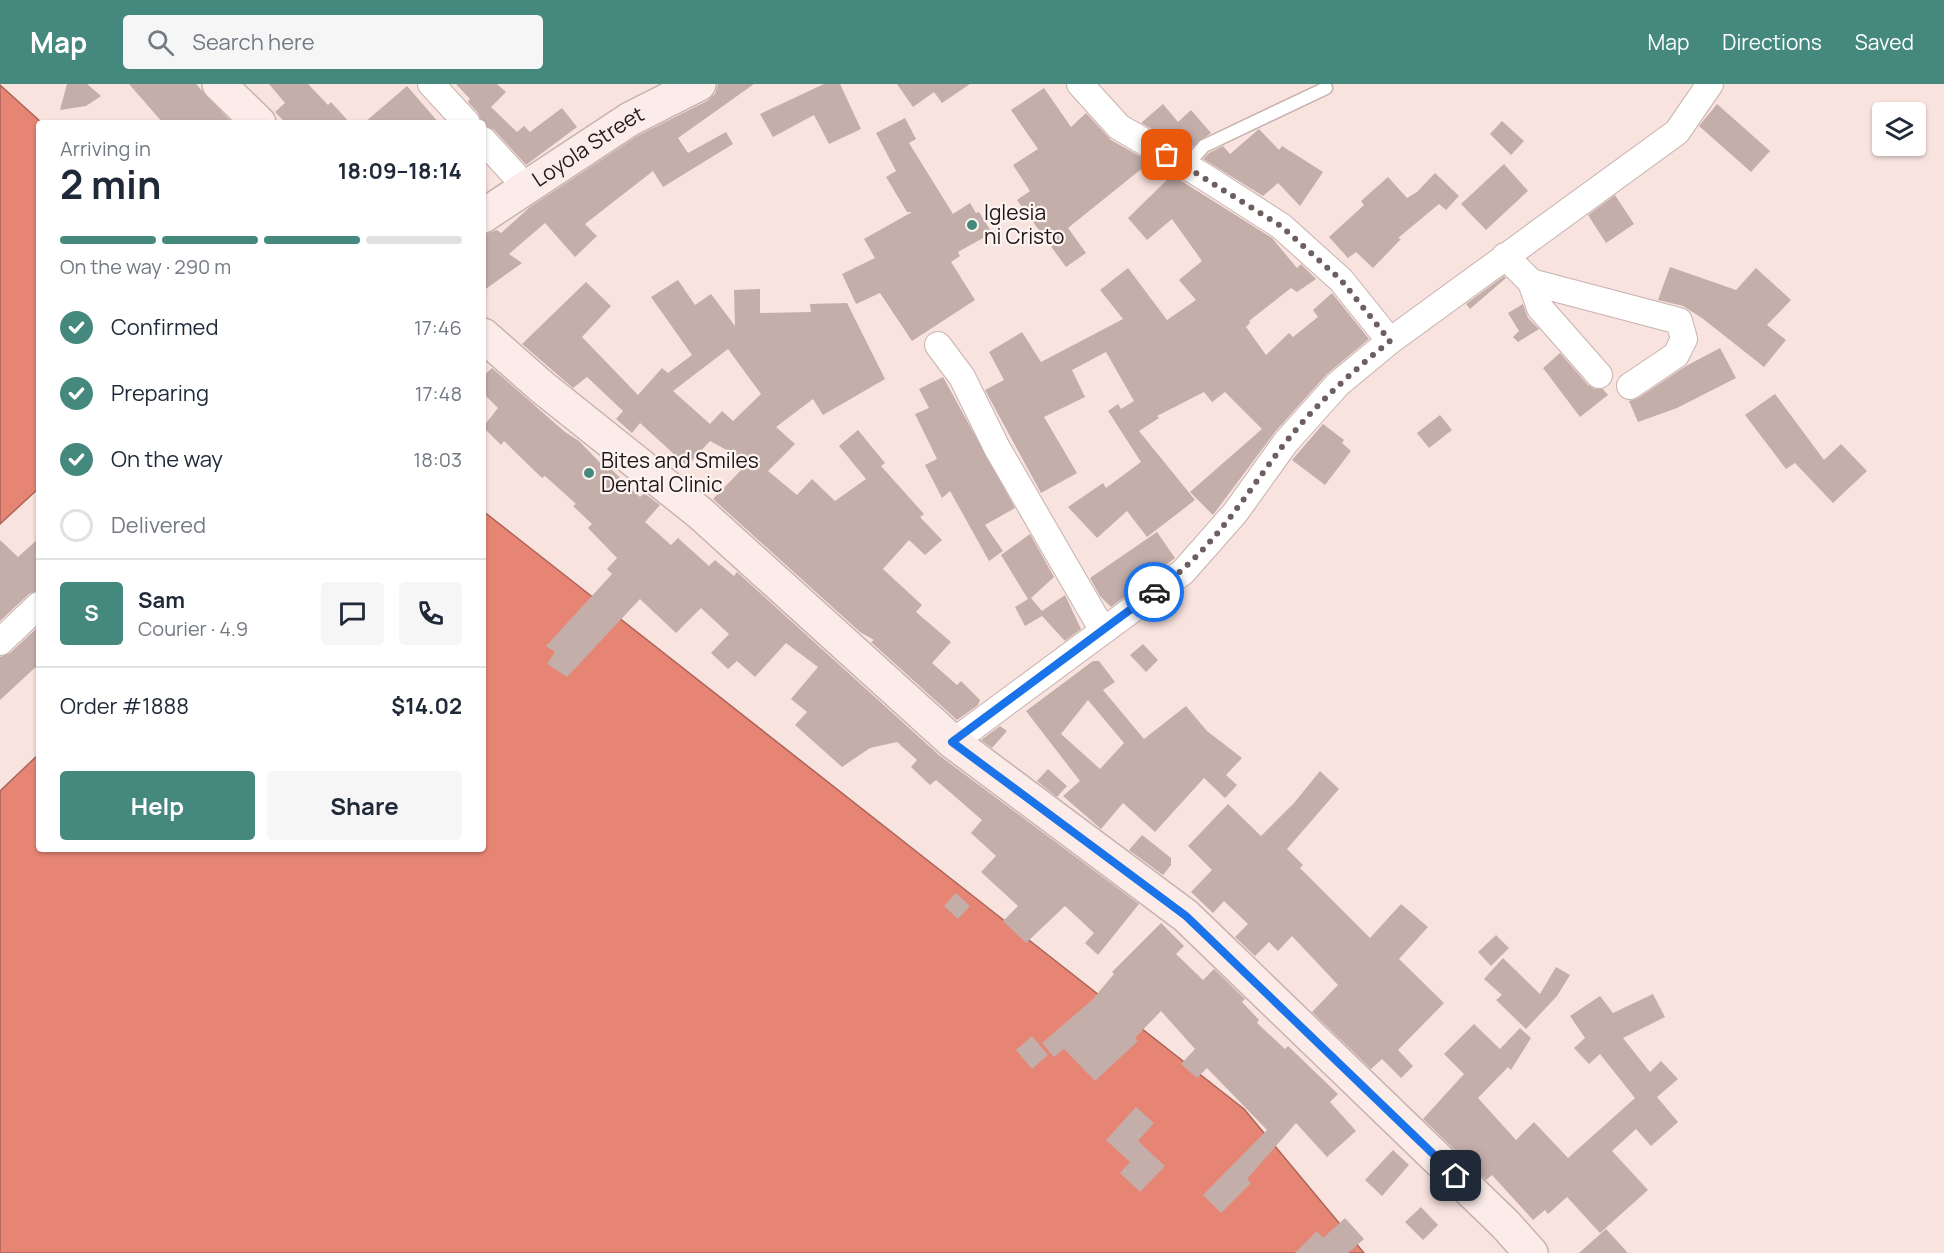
<!DOCTYPE html>
<meta charset="utf-8">
<style>
:root{--surface:#fff;--page:#f6f6f7;--text:#1f2937;--muted:#747a83;--line:#e0e1e3;--accent:#45897e}
body{margin:0;font-family:Manrope,sans-serif;background:var(--page);color:var(--text);height:100vh;display:flex;flex-direction:column;font-size:22px;white-space:nowrap}
*{box-sizing:border-box;margin:0}
p{font-size:20px;color:var(--muted)}
.icon{flex:none;width:33px;height:33px;fill:none;stroke:currentColor;stroke-width:2;stroke-linecap:round;stroke-linejoin:round}
.map{position:relative;flex:1;overflow:hidden}
.details{position:absolute;left:36px;top:36px;width:450px;height:732px;display:flex;flex-direction:column;background:var(--surface);border-radius:6px;box-shadow:0 2px 4px #0004}
.details>*{flex:none}
.buttons{position:absolute;left:1872px;top:18px;display:grid;gap:12px}
.buttons a{display:grid;place-items:center;width:54px;height:54px;border-radius:6px;background:var(--surface);box-shadow:0 2px 4px #0004;font-size:30px}
.pin{position:absolute;display:grid;place-items:center;width:51px;height:51px;color:#fff;margin:-26px;border-radius:12px;box-shadow:0 3px 9px #0006}
.courier{position:absolute;display:grid;place-items:center;width:60px;height:60px;margin:-30px;border:4px solid #1a73e8;border-radius:50%;background:#fff;color:#222;box-shadow:0 2px 8px #0007}
.headline em{font-style:normal;font-weight:700}
.headline div{display:flex;flex-direction:column-reverse}
.headline{display:flex;align-items:center;justify-content:space-between;height:102px;padding:0 24px}
h1{font-size:39px;font-weight:700;line-height:45px}
.bar{display:grid;grid-template-columns:repeat(4,1fr);gap:9px 6px;align-content:center;height:72px;padding:0 24px}
.bar i{height:8px;border-radius:4px;background:var(--line)}
.bar .on{background:var(--accent)}
.bar p{grid-column:span 4}
.line{display:flex;align-items:center;gap:15px;padding:0 24px;border-top:2px solid var(--line)}
.line div{flex:1}
.round{display:grid;place-items:center;flex:none;width:63px;height:63px;border-radius:6px;background:var(--page)}
ol{padding:0 24px;list-style:none}
li{display:flex;align-items:center;gap:18px;height:66px}
li p{margin-inline-start:auto}
li .icon{padding:6px;border-radius:50%;background:var(--accent);color:#fff;stroke-width:4}
li:last-child{color:var(--muted)}
li i{width:33px;height:33px;border:3px solid var(--line);border-radius:50%}
.action{display:flex;gap:12px;margin-top:auto;padding:12px 24px}
.action a{flex:1;height:69px;border-radius:6px;background:var(--accent);color:#fff;font-size:24px;font-weight:700;line-height:69px;text-align:center}
.action a+a{background:var(--page);color:var(--text)}
header{display:flex;align-items:center;gap:36px;box-sizing:border-box;height:84px;padding:0 30px;background:var(--accent);color:#fff}
header strong{font-size:28px}
nav{display:flex;gap:33px;margin-inline-start:auto;font-size:21px}
.search{width:420px;height:54px;background:var(--page);display:flex;align-items:center;gap:15px;box-sizing:border-box;padding:0 21px;border-radius:6px;color:var(--muted);font-size:22px}
.map>svg:first-child{display:block}
.water{fill:#e68574;stroke:#ab6458;stroke-width:1.5}
.building{fill:#c3aeaa;fill-rule:evenodd}
.lines{fill:none;stroke-linecap:round;stroke-linejoin:round}
.lane-casing{stroke:#c7b2ae;stroke-width:15}
.street-casing{stroke:#c7b2ae;stroke-width:28}
.secondary-casing{stroke:#c7b2ae;stroke-width:36}
.lane{stroke:#fff;stroke-width:12}
.street{stroke:#fff;stroke-width:26}
.secondary{stroke:#fbece9;stroke-width:33}
.done{stroke:#6c5f5d;stroke-width:6;stroke-dasharray:0 10.8}
.route{stroke:#1a73e8;stroke-width:8}
.poi-dot{fill:#45897e;stroke:#fdf4f2;stroke-width:2}
.labels{text-anchor:middle;stroke-width:4.5;stroke-linejoin:round;paint-order:stroke}
.street-label{font-size:21px;fill:#201817;stroke:#fdf4f2}
.poi-label{font-size:21px;fill:#201817;stroke:#fdf4f2;text-anchor:start}
</style>
<header>
<strong>Map</strong>
<div class="search"><svg class="icon" aria-label="search" viewBox="0 0 24 24"><circle cx="10" cy="10" r="6"/><path d="M15 15l6 6"/></svg>Search here</div>
<nav><a>Map</a><a>Directions</a><a>Saved</a></nav>
</header>
<div class="map">
<svg width="1944" height="1169" viewBox="0 0 1944 1169">
<rect width="100%" height="100%" fill="#f9e3df"/>
<path class="water" d="M0,1L42,39H39V404L0,440Z
M483,427L1244,1025L1364,1169H0V707L39,670V765H483Z"/>
<path class="building" d="M67,0H87L101,12L86,22L60,26Z
M129,0H196L232,39H163Z
M269,0H308L328,21L331,18L350,39H286L275,28L285,19Z
M456,0H497L506,8L491,23L517,48L524,42L530,48L562,24L577,43L526,81L494,46L483,41L478,29L468,18L470,15Z
M718,0H754L678,54L688,69L726,48L733,60L663,103L653,87L585,140L597,152L575,173L545,139L509,170L522,179L483,207V151L497,146L501,149L530,123L639,51L707,17L715,10Z
M824,0H840L861,45L829,60L814,31L773,53L760,30Z
M897,0H970L942,19L934,8L913,23Z
M407,2L439,39H364Z
M1044,4L1071,43L1086,29L1111,56L1150,78L1068,144L1086,169L1066,183L1017,116L1030,107L1013,81L1038,65L1011,26Z
M1163,20L1178,38L1191,26L1211,49L1192,63L1183,52L1175,58L1141,39Z
M1717,20L1770,67L1751,88L1699,42Z
M905,34L916,55L909,59L953,130L970,119L976,129L979,128L992,149L958,168L960,172L951,178L975,216L912,257L880,209L856,220L842,190L875,174L864,155L912,128H907L886,93L896,87L876,49Z
M1502,37L1524,57L1511,71L1490,50Z
M1259,45L1279,66L1282,62L1323,88L1300,122L1278,99L1263,112L1203,75L1209,69L1223,62L1230,70Z
M1504,80L1528,107L1486,146L1461,120Z
M1435,89L1459,112L1446,126L1439,120L1398,154L1401,155L1373,184L1356,168L1348,174L1329,153L1364,121L1361,117L1388,93L1407,114L1417,108Z
M1172,91L1272,154L1297,184L1301,180L1316,195L1297,208L1291,204L1249,237L1250,239L1246,243L1266,271L1289,249L1293,253L1318,233L1313,226L1332,209L1369,255L1327,290L1275,348L1213,431L1190,408L1262,345L1225,308L1212,318L1204,308L1157,332L1159,334L1139,347L1195,416L1147,453L1127,427L1097,454L1068,423L1103,399L1106,404L1141,378L1108,327L1118,320L1121,325L1134,317L1106,268L1072,286L1085,313L1044,333L1077,389L1041,409L985,306L1004,296L989,268L1022,248L1041,278L1123,235L1100,206L1128,184L1167,236L1196,216L1179,196L1202,177L1172,135L1147,156L1128,134Z
M1615,111L1634,140L1606,159L1588,131Z
M1670,183L1736,206L1756,184L1791,216L1767,241L1786,256L1764,283L1702,234L1683,222L1658,216Z
M1504,192L1506,194L1470,225L1466,220Z
M678,196L695,221L711,210L735,242L734,206L760,205V229L811,228L810,220L847,219L885,295L823,331L813,315L776,343L795,360L768,387L797,411L812,395L835,417L866,395L839,362L858,346L885,379L881,382L924,430L920,433L942,456L925,471L909,456L883,485L922,521L916,528L951,558L932,579L957,601L961,597L980,616L978,621L957,636L871,558L874,556L860,548L713,415L749,378L710,357L687,382L640,339L632,349L616,335L623,327L587,293L573,304L522,260L586,198L611,222L582,253L638,311L662,284L668,289L692,271L651,213ZM728,265L761,310L733,337L722,327L710,340L673,307Z
M1523,220L1528,234L1539,245L1518,258L1513,253L1519,247L1508,229Z
M1720,264L1736,294L1677,324L1638,338L1629,317L1638,314L1686,282Z
M1560,269L1588,301L1595,305H1603L1608,311L1580,333L1543,284Z
M492,284L565,348L579,357L608,387L610,384L640,413L644,409L660,421L645,438L671,461L678,454L709,482L715,476L734,492L737,488L940,672L1139,820L1098,871L1085,859L1094,849L1065,822L1026,859L1003,837L1018,822L981,788L996,772L971,749L982,736L936,696L930,701L911,683L917,676L897,658L870,664L842,683L795,641L807,628L791,615L818,583L786,559L755,593L737,577L728,585L711,569L729,550L701,524L676,549L640,515L567,593L547,580L555,568L546,562L612,490L607,485L617,474L588,444L592,440L573,422L576,420L545,392L542,394L504,357L501,361L483,343L498,324L483,309V292Z
M943,293L1015,424L985,441L1003,467L989,477L950,407L942,414L925,381L937,375L915,330L929,324L919,305Z
M1775,310L1824,376L1841,360L1867,387L1833,419L1795,379L1786,385L1745,331Z
M1440,331L1452,346L1429,364L1417,349Z
M1323,340L1344,356L1342,359L1351,367L1325,401L1292,376Z
M1157,448L1175,474L1111,523L1100,512L1090,494Z
M1030,450L1054,493L1031,514L1042,527L1065,511L1081,545L1065,557L1042,532L1025,542L1015,523L1028,515L1001,471Z
M39,454V506L29,510L0,537V456L18,473Z
M39,542V580L0,616V573L10,569Z
M1143,560L1158,576L1146,588L1130,571Z
M1093,577H1099L1115,598L1103,606L1144,655L1186,622L1207,647L1242,674L1226,691L1237,701L1225,714L1204,694L1155,748L1123,719L1101,745L1063,712L1080,697L1026,627ZM1088,616L1124,659L1100,685L1061,650Z
M1000,642L1007,647L992,664L981,656Z
M1048,685L1067,702L1057,713L1037,697Z
M1320,687L1339,705L1287,765L1303,781L1300,784L1370,854L1401,820L1428,843L1399,875L1444,919L1398,966L1413,982L1401,994L1382,975L1371,985L1312,928L1338,901L1292,852L1278,867L1269,858L1255,872L1235,853L1248,840L1224,817L1213,829L1191,808L1212,786L1188,762L1228,720L1261,752L1294,719Z
M1142,751L1171,774V781L1163,791L1129,766Z
M956,809L970,822L958,835L944,822Z
M1161,839L1184,862L1176,870L1203,896L1214,885L1245,915L1242,918L1259,936L1257,939L1285,965L1288,962L1338,1010L1330,1018L1356,1047L1327,1073L1296,1039L1247,1095L1251,1099L1221,1129L1203,1111L1267,1046L1207,984L1197,994L1181,980L1195,965L1161,927L1135,954L1138,957L1095,997L1064,965L1054,973L1042,959L1092,916L1114,890L1112,888Z
M1496,851L1509,864L1491,882L1478,868Z
M1503,874L1540,910L1556,883L1570,891L1557,912L1526,945L1496,916L1502,911L1484,895Z
M1653,910L1665,933L1623,954L1650,988L1661,977L1678,995L1657,1013L1678,1038L1651,1062L1636,1045L1612,1067L1648,1106L1600,1149L1567,1113L1548,1130L1545,1126L1533,1136L1492,1091L1486,1096L1423,1035L1464,990L1444,970L1474,940L1500,965L1520,944L1531,954L1511,986L1508,983L1478,1014L1516,1056L1534,1038L1568,1074L1635,1014L1600,970L1589,980L1574,964L1585,954L1570,932L1600,912L1613,929Z
M1032,952L1048,971L1032,985L1016,966Z
M1136,1023L1154,1039L1138,1057L1165,1082L1140,1108L1120,1089L1130,1078L1106,1056Z
M1393,1066L1409,1081L1382,1112L1365,1096Z
M1421,1123L1438,1141L1423,1156L1405,1138Z
M1345,1134L1364,1155L1348,1169H1295L1317,1147L1323,1154Z
M1606,1145L1628,1169H1579Z"/>
<g class="lines">
<defs>
<path id="lane" d="M1186,82L1204,62L1326,4"/>
<path id="street" d="M431,0L467,39
M1080,0L1119,43L1203,92L1281,142L1341,196L1390,257
M483,56L525,102
M1505,172L1531,198L1679,237L1684,255L1676,271L1630,302
M1531,198L1540,224L1599,291
M938,261L962,293L997,364L1102,545
M0,558L39,521
M953,658L1183,488L1235,429L1286,358L1338,300L1390,257L1677,48L1710,0"/>
<g id="secondary">
<path d="M219,0L259,39"/>
<path id="s1" d="M483,132L630,35L699,0"/>
<path d="M483,251L542,303L700,429L953,658L1186,832L1505,1140L1531,1169"/>
</g>
</defs>
<use href="#lane" class="lane-casing"/>
<use href="#street" class="street-casing"/>
<use href="#secondary" class="secondary-casing"/>
<use href="#lane" class="lane"/>
<use href="#street" class="street"/>
<use href="#secondary" class="secondary"/>
</g>
<g class="lines">
<path class="done" d="M1154,508C1214,466 1242,415 1285,359C1316,320 1352,288 1390,257L1341,196L1281,142L1167,71"/>
<path class="route" d="M1154,508L952,658L1186,832L1456,1092"/>
</g>
<g class="poi-dot">
<circle cx="972" cy="141" r="6"/>
<circle cx="589" cy="389" r="6"/>
</g>
<g class="labels">
<g class="street-label">
<text dy="7" stroke="none"><textPath href="#s1" startOffset="126">Loyola Street</textPath></text>
</g>
<g class="poi-label">
<text x="984" y="136">Iglesia<tspan x="984" dy="24">ni Cristo</tspan></text>
<text x="601" y="384">Bites and Smiles<tspan x="601" dy="24">Dental Clinic</tspan></text>
</g>
</g>
</svg>
<div class="buttons">
<a><svg class="icon" aria-label="layers" viewBox="0 0 24 24"><path d="M12 4l9 5-9 5-9-5zM3 14l9 5 9-5"/></svg></a>
</div>
<div class="pin" style="left:1167px;top:71px;background:#ea580c"><svg class="icon" aria-label="bag" viewBox="0 0 24 24"><path d="M5 8h14l-1 12H6zM9 8a3 3 0 0 1 6 0"/></svg></div>
<div class="pin" style="left:1456px;top:1092px;background:#1f2937"><svg class="icon" aria-label="home" viewBox="0 0 24 24"><path d="M3 11l9-7 9 7M6 9v11h12V9"/></svg></div>
<div class="courier" style="left:1154px;top:508px"><svg class="icon" aria-label="car" viewBox="0 0 24 24"><path d="M5 17H2v-5l4-1 3-4h7l3 4 3 1v5h-3M9 17h6M6 11h13"/><circle cx="7" cy="17" r="2"/><circle cx="17" cy="17" r="2"/></svg></div>
<section class="details">
<div class="headline"><div><h1>2 min</h1><p>Arriving in</p></div><em>18:09–18:14</em></div>
<div class="bar"><i class="on"></i><i class="on"></i><i class="on"></i><i></i><p>On the way · 290 m</p></div>
<ol>
<li><svg class="icon" aria-label="check" viewBox="0 0 24 24"><path d="M5 12l5 5 9-10"/></svg>Confirmed<p>17:46</p></li>
<li><svg class="icon" aria-label="check" viewBox="0 0 24 24"><path d="M5 12l5 5 9-10"/></svg>Preparing<p>17:48</p></li>
<li><svg class="icon" aria-label="check" viewBox="0 0 24 24"><path d="M5 12l5 5 9-10"/></svg>On the way<p>18:03</p></li>
<li><i></i>Delivered</li>
</ol>
<div class="line" style="height:108px"><b class="round" style="background:var(--accent);color:#fff">S</b><div><b>Sam</b><p>Courier · 4.9</p></div><a class="round"><svg class="icon" aria-label="chat" viewBox="0 0 24 24"><path d="M4 5h16v11H9l-5 4z"/></svg></a><a class="round"><svg class="icon" aria-label="phone" viewBox="0 0 24 24"><path d="M5 4h4l2 5-3 2q2 4 5 5l2-3 5 2v4C11 20 4 13 5 4z"/></svg></a></div>
<div class="line" style="height:78px"><div>Order #1888</div><b>$14.02</b></div>
<div class="action"><a>Help</a><a>Share</a></div>
</section>
</div>
